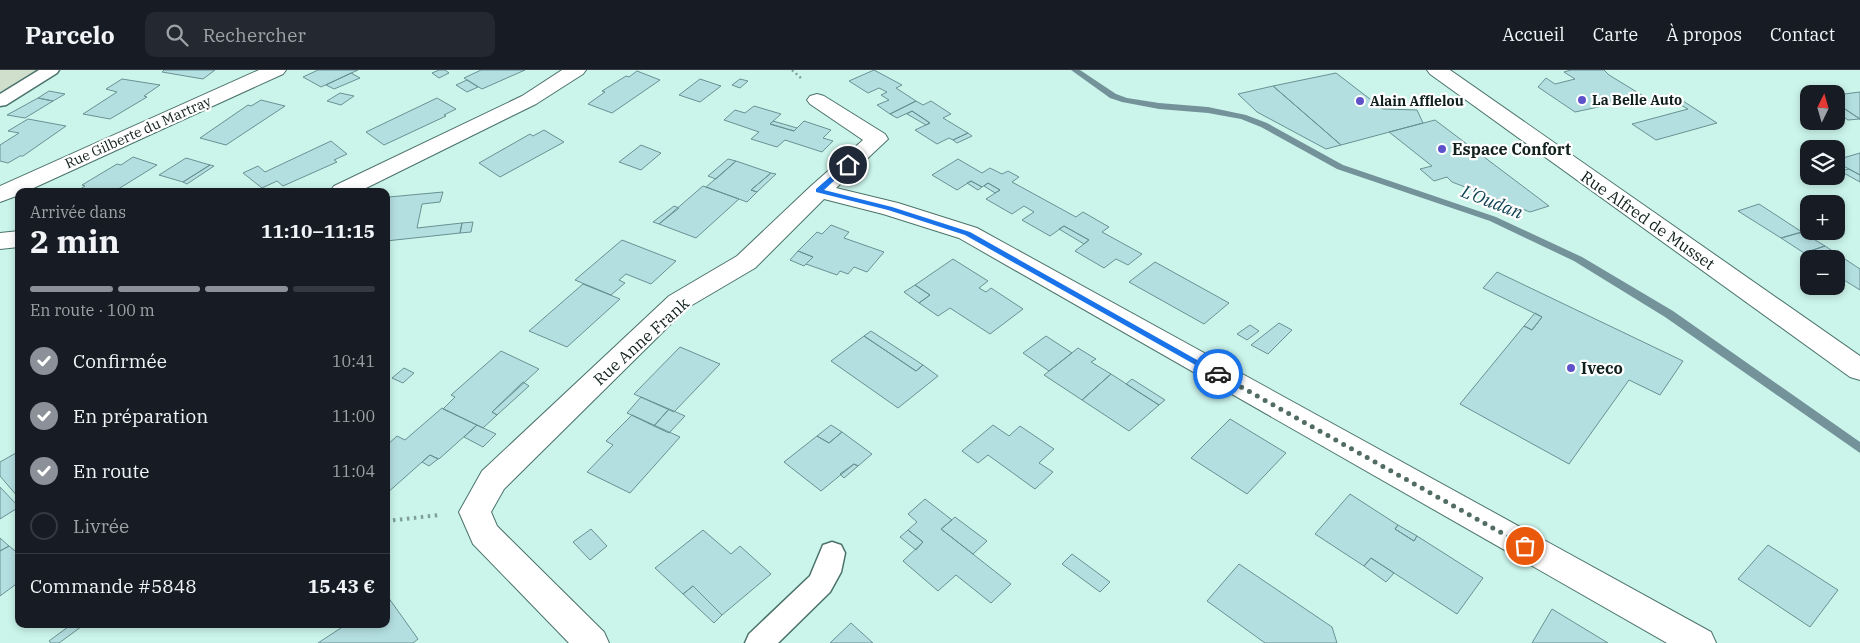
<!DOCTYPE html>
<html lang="fr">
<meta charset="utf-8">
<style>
:root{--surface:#171b24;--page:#242831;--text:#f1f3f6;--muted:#9ea1a6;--line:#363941;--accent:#8c9099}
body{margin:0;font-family:"IBM Plex Serif",serif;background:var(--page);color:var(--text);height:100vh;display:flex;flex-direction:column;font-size:19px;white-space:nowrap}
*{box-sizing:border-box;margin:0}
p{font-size:16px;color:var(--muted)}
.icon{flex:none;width:28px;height:28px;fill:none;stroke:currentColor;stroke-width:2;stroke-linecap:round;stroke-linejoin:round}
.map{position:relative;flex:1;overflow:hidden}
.side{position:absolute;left:15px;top:118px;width:375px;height:440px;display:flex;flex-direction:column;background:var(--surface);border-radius:10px;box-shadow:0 2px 8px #0003}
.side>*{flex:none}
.needle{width:32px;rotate:5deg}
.fabs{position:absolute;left:1800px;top:15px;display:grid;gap:10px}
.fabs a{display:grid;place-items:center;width:45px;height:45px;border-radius:10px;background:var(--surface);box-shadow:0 2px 8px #0003;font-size:25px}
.pin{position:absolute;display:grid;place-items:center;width:42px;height:42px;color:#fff;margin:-21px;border:2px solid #fff;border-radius:50%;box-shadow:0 1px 5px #0007}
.courier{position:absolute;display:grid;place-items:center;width:50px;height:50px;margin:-25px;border:4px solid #1a73e8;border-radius:50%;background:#fff;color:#222;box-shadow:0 1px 6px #0007}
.headline em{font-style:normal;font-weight:700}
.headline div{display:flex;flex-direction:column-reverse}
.headline{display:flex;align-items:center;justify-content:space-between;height:85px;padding:0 15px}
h1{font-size:32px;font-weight:700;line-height:38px}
.bar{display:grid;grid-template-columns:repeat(4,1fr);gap:8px 5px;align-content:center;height:60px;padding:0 15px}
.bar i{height:6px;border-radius:4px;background:var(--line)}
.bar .active{background:var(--accent)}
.bar p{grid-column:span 4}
.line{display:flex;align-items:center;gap:12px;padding:0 15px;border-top:1px solid var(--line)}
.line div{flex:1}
ol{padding:0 15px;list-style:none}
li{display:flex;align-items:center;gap:15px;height:55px}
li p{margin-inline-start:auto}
li .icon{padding:5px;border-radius:50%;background:var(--accent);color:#fff;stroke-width:4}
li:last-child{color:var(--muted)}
li i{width:28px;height:28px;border:2px solid var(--line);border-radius:50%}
header{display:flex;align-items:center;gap:30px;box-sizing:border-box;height:70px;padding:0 25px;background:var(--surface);border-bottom:1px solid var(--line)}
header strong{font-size:24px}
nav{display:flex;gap:28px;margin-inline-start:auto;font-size:18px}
.search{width:350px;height:45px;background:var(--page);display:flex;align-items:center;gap:12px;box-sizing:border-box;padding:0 18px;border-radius:10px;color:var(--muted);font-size:19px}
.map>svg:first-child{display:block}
.green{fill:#cfdfcb}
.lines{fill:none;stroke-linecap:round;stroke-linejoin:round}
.stream{fill:#74929a;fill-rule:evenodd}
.building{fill:#b4dfe1;stroke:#689193}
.lane-casing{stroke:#4b726a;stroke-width:3}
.street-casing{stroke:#4b726a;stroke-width:2}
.secondary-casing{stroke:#4b726a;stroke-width:2}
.path-far1{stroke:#7f9f98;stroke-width:2.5;stroke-dasharray:2 3;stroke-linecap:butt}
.path{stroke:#7f9f98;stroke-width:4;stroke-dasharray:2.5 4.5;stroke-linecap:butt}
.lane{fill:#fff;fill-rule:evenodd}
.street{fill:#fff;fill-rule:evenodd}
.secondary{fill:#fff;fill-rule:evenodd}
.route{fill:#1a73e8}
.done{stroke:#516b65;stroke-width:5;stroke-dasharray:0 9}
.poi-dot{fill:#5e52ca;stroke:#fff;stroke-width:2}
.labels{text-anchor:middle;stroke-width:4.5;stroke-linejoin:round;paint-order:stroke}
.far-poi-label{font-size:14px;font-weight:bold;fill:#10201d;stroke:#fff;text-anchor:start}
.far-street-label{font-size:14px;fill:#10201d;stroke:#fff}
.poi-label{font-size:16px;font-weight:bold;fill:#10201d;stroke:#fff;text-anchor:start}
.street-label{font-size:16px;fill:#10201d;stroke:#fff}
.water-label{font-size:18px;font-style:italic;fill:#124553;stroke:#fff}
</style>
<header>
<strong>Parcelo</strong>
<div class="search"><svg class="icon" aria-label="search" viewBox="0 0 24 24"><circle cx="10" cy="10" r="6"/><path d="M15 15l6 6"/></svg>Rechercher</div>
<nav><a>Accueil</a><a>Carte</a><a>À propos</a><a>Contact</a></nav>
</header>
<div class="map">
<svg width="1860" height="573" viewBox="0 0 1860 573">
<rect width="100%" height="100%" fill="#cbf5eb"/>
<path class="green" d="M0,0H38L0,22Z"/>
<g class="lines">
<path class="stream" d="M1071,0H1080L1116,24L1127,28L1159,33L1208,37L1246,45L1267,53L1343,95L1496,147L1582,187L1673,241L1860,372V383L1665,247L1574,191L1490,151L1337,99L1261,57L1241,49L1208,43L1159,39L1122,32L1110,28Z"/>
</g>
<path class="building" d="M164,0H215L203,9L162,2Z
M318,0H358L321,17L303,7Z
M439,0H445L449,3L439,8L432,3Z
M481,0H525L482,19L464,8Z
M874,0L902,15L896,18L916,31L890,44L877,35L889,30L881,25L887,22L879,18L868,23L849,11Z
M1571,0H1604L1609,5L1645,27L1575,42L1538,17L1546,8L1555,14L1575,9L1564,2Z
M637,1L660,10L612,43L588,34L605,22L602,21L626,6L629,7Z
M351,3L360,8L334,19L326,15Z
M1336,3L1383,39L1417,40L1423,53L1341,75L1273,16Z
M122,9L160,15L144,26L147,27L110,49L83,44L117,22L106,19Z
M700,9L721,16L700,32L679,25Z
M740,9L748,11L740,18L732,15Z
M467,10L478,17L467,22L456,15Z
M1273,16L1341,75L1326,79L1257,42L1238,24Z
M49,21L65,24L53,31L38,28Z
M1860,22V49L1836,33V25Z
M340,23L354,26L341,35L327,31Z
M38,28L53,31L25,48L7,45Z
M437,28L456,39L444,45L446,46L384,75L366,62Z
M261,30L285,36L226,75L200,68L248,35L251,36Z
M916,31L923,35L931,31L951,44L943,48L968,63L953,70L949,68L937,74L915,60L930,53L912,41L897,48L890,44Z
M1683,31L1717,53L1656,70L1632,54L1688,39L1677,33Z
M1836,34H1837L1860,49L1848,50L1836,42Z
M754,36L781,44L770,54L794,61L804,51L831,60L823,68L833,71L822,82L785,70L777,77L751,69L759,62L724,50L735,40L745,43Z
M912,41L930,53L926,55L907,44Z
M28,49L66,56L23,86H20L8,93L0,91V75L19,63L8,61Z
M1435,50L1549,136L1530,142L1452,112L1447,107L1434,111L1420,99L1432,96L1389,62Z
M773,51L797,58L794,61L770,54Z
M544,60L564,72L500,107L479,93L530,64L533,66Z
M968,63L972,66L957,73L953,70Z
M331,71L347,84L334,90L337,92L283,116L277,111L262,118L243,103L258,96L265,102Z
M641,75L661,83L641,100L619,92Z
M1860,83V105L1836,92V90Z
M133,87L157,95L115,121H77L85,116L82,115L117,94L121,95Z
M186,88L210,95L183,112L159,105Z
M728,89L736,91L716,109L708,106Z
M958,89L982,103L990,98L1002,104L1008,101L1019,107L1012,112L1076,147L1083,142L1109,157L1102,162L1142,184L1128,195L1116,189L1104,198L1075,181L1089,170L1064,156L1050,166L1022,150L1034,142L1024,136L1012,144L986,129L1000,120L988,113L982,117L971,111L957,120L932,105Z
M736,91L771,103L751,120L757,122L747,132L706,117Z
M210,95L214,96L187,114L183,112Z
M1849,99L1860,105V112L1840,101Z
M771,103L776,104L757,122L751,120Z
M971,111L982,117L978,120L967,113Z
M988,113L1000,120L995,123L984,116Z
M703,116L739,129L696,168L659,154Z
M443,122L440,132L422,134L417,158L462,153L460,163L386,171V136L389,127Z
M1759,134L1802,162L1781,168L1738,141Z
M674,136L679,138L659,154L653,152Z
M473,152L471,162L460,163L462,153Z
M831,155L849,162L844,168L884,182L867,202L854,197L848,204L840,201L837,205L806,194L813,187L798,181L817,162L822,164Z
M1064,156L1089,170L1084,174L1059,159Z
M1802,162L1825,176L1804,183L1781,168Z
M622,170L676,191L651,214L626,204L619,210L625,213L611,225L575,210Z
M1825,176L1860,199V220L1836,205V189H1812L1804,183Z
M798,181L813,187L804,196L790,190Z
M953,189L988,211L979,218L986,222L991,218L1023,239L990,264L950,238L938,246L919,233L930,225L915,215Z
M1155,192L1229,233L1204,254L1129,212Z
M1497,202L1683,291L1660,325L1629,310L1569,394L1460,334L1524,256L1532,260L1542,247L1483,218Z
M583,214L620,229L567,277L529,261Z
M915,215L930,225L919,233L904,222Z
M1535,243L1542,247L1532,260L1524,256Z
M1279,253L1292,260L1268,284L1251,275Z
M1250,255L1259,261L1247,270L1237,264Z
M871,261L923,295L916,301L864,266Z
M864,266L916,301L923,295L938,306L898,338L831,291Z
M1046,266L1072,283L1049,301L1023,283Z
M680,277L720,294L674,342L634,324Z
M1078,278L1096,289L1091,292L1111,304L1082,330L1044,305Z
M501,281L539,299L492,342L497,345L483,358L443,339L455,327L451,325Z
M404,298L414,303L403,313L392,308Z
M1111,304L1159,335L1129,361L1082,330Z
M1132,309L1165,330L1159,335L1126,314Z
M523,312L529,316L497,345L492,342Z
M641,327L669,339L654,356L627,343Z
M442,338L477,355L439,389L430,385L386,424V376L397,366L405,370Z
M669,339L685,346L669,363L654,356Z
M632,345L680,367L630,423L587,402L613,375L606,371Z
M1230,349L1286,383L1247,424L1191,388Z
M477,355L496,364L483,377L464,367Z
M831,355L842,362L829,373L817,366Z
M993,355L1009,366L1020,356L1054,379L1039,393L1053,402L1035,419L988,385L978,393L962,381Z
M842,362L872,384L858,396L854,394L821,421L784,392L817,366L829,373Z
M16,383L19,386L18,427L0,406V392Z
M430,385L438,389L429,396L422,392Z
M854,394L858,396L844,408L840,404Z
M0,417L19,437L0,449Z
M1350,424L1398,455L1395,459L1414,471L1417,466L1483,508L1457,544L1371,488L1364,496L1315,464Z
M925,429L952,450L941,459L1011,514L991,533L956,505L938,521L903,491L923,472L908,460L917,452L908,444Z
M955,447L987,471L973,484L941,459Z
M1398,455L1417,466L1414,471L1395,459Z
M591,459L607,476L590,490L573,472Z
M703,460L731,484L740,476L771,504L722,545L693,516L683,524L655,498Z
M908,460L923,472L916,480L900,467Z
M0,468L9,476L0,481Z
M1768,475L1838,520L1810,557L1738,509Z
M9,476L19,484V512L0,526V481Z
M1072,484L1110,512L1100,522L1062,494Z
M1371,488L1394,503L1386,512L1364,496Z
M1239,494L1332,557L1337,573H1265L1207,531Z
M693,516L722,545L714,553L683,524Z
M388,527L418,569L413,573H318L347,554H386Z
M1552,539L1608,573H1532Z
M851,553L873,573H830Z
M72,554H85L59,573H51L49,571Z"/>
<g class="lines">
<defs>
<path id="lane" d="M39,0H59L57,3L6,35L0,36V24Z
M832,472L841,475L845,483L841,502L830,522L778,573H745L749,564L810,506L823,475Z"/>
<path id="street" d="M259,0H286L283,4L27,121H19V125L0,132V116Z
M562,0H586L583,4L536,34L360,121H330L334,116L522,26Z
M817,24L824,26L885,64L888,69L836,118L898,133L977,158L1711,562L1716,573H1667L959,168L883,144L824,129L755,198L687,238L504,419L491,442L497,456L604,562L609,573H569L473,474L459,442L482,401L669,226L737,186L811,116L863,70L810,34L807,30L810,26Z
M19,161V177L0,179V163Z"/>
<path id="secondary" d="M1427,0H1450L1860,286V310L1850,307L1430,4Z"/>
</defs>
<use href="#lane" class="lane-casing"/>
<use href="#street" class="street-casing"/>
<use href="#secondary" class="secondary-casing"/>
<path class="path-far1" d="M792,0L802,9"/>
<path class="path" d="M386,451L440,445"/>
<use href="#lane" class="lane"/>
<use href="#street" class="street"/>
<use href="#secondary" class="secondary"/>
</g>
<path class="route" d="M846,93L851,95L824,120L892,137L970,162L1222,304L1221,306H1215L965,165L888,140L816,122V119Z"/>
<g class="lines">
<path class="done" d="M1218,304L1525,476"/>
</g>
<g class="poi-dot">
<circle cx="1582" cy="30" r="5"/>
<circle cx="1360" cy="31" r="5"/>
<circle cx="1442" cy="79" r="5"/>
<circle cx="1571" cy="298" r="5"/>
</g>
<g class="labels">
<g class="far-poi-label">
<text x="1592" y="35">La Belle Auto</text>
<text x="1370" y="36">Alain Afflelou</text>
</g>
<g class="far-street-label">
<text transform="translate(138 62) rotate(-24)" y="5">Rue Gilberte du Martray</text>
</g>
<g class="poi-label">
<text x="1452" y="85">Espace Confort</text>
<text x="1581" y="304">Iveco</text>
</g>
<g class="street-label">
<text transform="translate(1648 150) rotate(35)" y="6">Rue Alfred de Musset</text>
<text transform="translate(641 271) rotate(-42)" y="6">Rue Anne Frank</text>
</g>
<g class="water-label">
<text transform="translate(1492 132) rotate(21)" y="6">L'Oudan</text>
</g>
</g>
</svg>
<div class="fabs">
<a><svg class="needle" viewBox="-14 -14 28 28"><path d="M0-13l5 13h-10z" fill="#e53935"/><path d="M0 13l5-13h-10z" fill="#9ea1a6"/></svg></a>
<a><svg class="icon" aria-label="layers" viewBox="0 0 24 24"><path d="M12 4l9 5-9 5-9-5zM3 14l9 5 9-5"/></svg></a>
<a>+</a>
<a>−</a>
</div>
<div class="pin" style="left:1525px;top:476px;background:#ea580c"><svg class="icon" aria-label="bag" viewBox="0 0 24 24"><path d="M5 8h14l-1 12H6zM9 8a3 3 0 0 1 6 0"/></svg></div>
<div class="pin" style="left:848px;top:95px;background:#1f2937"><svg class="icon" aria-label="home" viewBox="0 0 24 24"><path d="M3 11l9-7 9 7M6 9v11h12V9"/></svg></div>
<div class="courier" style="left:1218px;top:304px"><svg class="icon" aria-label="car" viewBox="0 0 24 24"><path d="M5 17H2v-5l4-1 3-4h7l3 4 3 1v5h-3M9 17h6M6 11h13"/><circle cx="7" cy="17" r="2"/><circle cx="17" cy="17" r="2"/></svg></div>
<section class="side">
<div class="headline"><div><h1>2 min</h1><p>Arrivée dans</p></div><em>11:10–11:15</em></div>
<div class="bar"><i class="active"></i><i class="active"></i><i class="active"></i><i></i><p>En route · 100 m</p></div>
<ol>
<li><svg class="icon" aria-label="check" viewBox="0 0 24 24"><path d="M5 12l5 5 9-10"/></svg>Confirmée<p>10:41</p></li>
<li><svg class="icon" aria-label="check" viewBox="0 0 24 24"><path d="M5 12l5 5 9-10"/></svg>En préparation<p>11:00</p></li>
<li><svg class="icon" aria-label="check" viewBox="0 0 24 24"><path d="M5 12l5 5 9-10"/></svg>En route<p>11:04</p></li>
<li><i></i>Livrée</li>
</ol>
<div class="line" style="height:65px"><div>Commande #5848</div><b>15.43 €</b></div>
</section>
</div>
